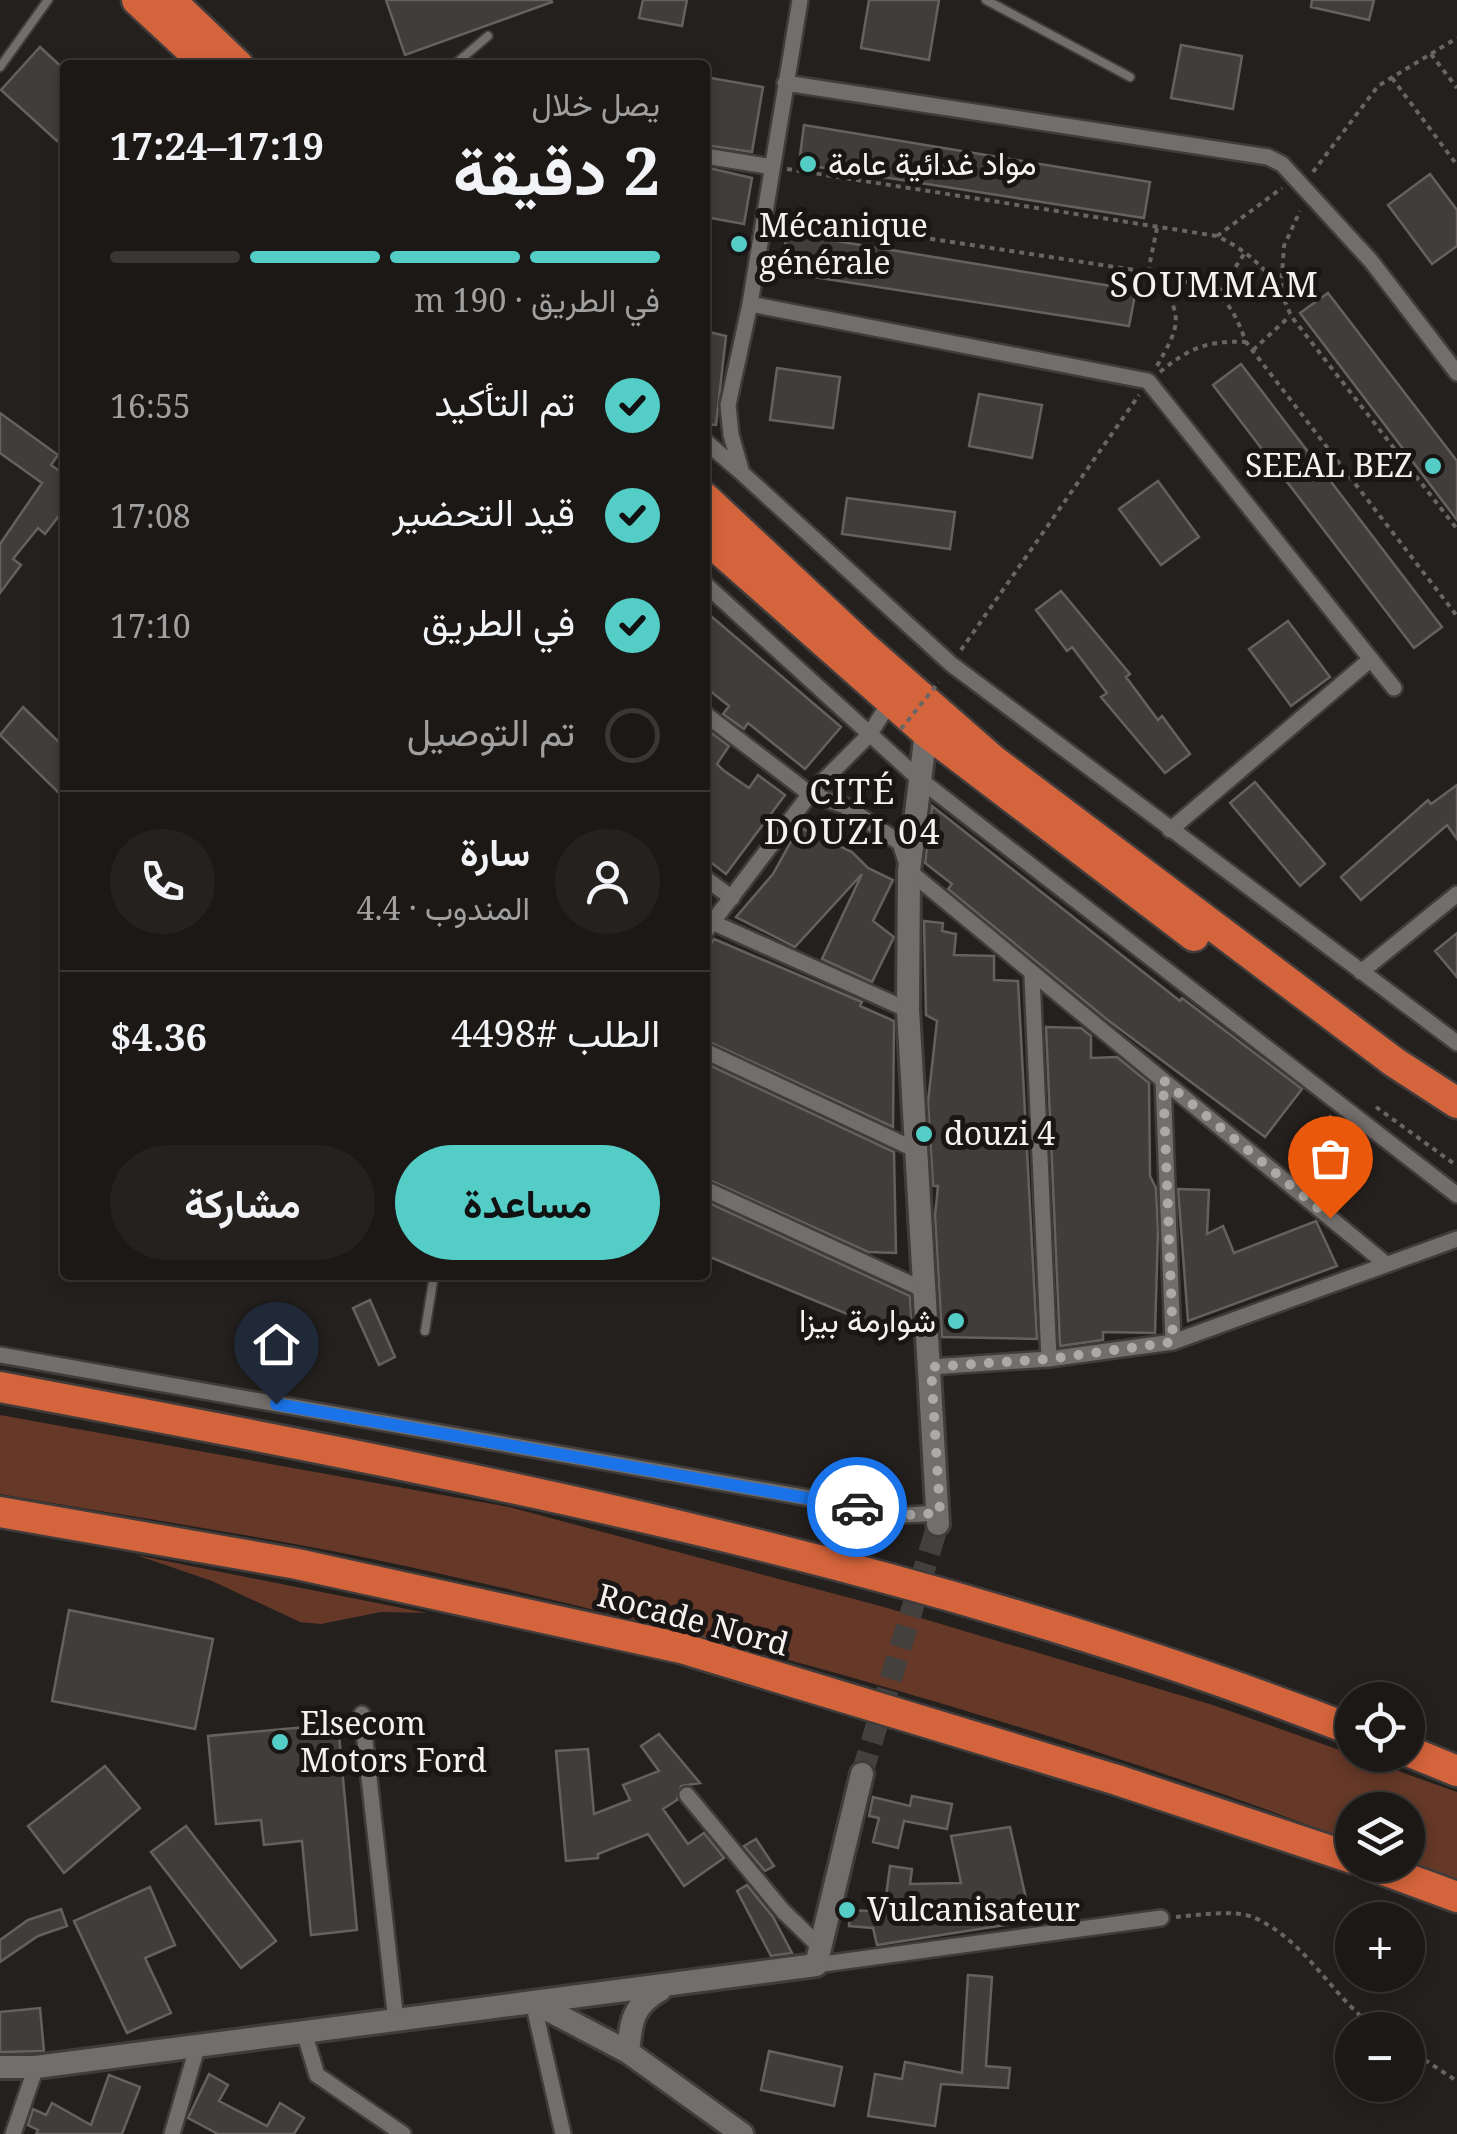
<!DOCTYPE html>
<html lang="ar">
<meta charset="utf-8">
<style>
:root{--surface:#1b1816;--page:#24211f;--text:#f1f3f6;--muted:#a0a0a1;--line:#393735;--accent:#54cdc7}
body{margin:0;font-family:"Noto Serif",Vazirmatn,serif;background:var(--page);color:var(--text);direction:rtl;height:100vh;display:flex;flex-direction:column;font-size:38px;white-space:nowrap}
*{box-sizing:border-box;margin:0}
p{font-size:32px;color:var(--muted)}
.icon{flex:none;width:55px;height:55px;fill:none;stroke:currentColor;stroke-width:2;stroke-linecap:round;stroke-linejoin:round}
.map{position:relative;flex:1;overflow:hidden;direction:ltr}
.drawer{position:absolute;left:60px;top:60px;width:650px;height:1220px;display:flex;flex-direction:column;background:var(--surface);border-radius:10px;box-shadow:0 5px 15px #0003,0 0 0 2px var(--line);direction:rtl}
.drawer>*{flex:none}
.controls{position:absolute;left:1335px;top:1682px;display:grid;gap:20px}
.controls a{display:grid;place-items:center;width:90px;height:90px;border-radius:50%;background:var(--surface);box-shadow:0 5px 15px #0003,0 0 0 2px var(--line);font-size:50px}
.pin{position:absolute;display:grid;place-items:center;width:85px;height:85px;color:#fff;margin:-102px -42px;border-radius:50% 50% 50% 0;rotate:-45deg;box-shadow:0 0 10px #0007}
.pin .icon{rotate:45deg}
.courier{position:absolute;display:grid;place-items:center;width:100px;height:100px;margin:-50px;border:8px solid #1a73e8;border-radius:50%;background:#fff;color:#222;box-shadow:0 2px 12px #0007}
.head em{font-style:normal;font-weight:700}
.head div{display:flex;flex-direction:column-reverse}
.head{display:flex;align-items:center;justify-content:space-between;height:170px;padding:0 50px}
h1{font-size:65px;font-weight:700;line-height:75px}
.bar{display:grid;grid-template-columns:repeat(4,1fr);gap:15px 10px;align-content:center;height:120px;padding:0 50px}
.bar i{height:12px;border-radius:8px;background:var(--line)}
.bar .active{background:var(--accent)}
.bar p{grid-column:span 4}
.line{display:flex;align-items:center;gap:25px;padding:0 50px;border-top:2px solid var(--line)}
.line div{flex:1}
.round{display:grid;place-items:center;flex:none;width:105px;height:105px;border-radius:52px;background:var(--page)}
ol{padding:0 50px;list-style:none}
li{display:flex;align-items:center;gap:30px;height:110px}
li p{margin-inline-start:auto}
li .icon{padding:10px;border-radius:50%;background:var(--accent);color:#111;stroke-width:4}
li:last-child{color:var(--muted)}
li i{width:55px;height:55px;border:5px solid var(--line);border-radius:50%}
.action{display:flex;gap:20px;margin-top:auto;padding:20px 50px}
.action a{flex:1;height:115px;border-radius:60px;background:var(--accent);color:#111;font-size:40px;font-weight:700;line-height:115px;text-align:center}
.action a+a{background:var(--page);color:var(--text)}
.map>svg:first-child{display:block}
.green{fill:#653827}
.building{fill:#413d3b;stroke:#66615f;stroke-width:2.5}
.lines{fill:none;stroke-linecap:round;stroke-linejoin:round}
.secondary-tunnel{stroke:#43403e;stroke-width:22;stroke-dasharray:22 11;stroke-linecap:butt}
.lane-casing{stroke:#403c3b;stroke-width:12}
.street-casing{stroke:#403c3b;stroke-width:20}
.secondary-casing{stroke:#403c3b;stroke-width:28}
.highway-casing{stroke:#403c3b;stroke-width:35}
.path{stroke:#696564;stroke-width:4;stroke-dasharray:5 5;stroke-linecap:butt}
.lane{stroke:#726e6c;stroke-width:8}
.street{stroke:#726e6c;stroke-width:15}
.secondary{stroke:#726e6c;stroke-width:22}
.highway{stroke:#d4643b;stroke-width:30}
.path-bridge{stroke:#696564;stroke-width:4;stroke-dasharray:5 5;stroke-linecap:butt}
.done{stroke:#aca9a8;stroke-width:10;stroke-dasharray:0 18}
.route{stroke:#1a73e8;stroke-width:12}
.poi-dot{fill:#54cdc7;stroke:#1a1615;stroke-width:4}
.labels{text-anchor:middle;stroke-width:10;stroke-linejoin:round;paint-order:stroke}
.poi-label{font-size:32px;fill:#f5f3f2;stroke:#1a1615;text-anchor:start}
.street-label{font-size:32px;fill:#f5f3f2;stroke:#1a1615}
.neighbourhood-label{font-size:35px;letter-spacing:2.5px;fill:#f5f3f2;stroke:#1a1615}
</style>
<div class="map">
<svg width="1457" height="2134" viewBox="0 0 1457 2134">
<rect width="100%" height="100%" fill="#24201e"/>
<path class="green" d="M0,1415L509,1507L884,1607L1213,1705L1457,1792V1880L1408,1862V1810H1352V1841C1046,1726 729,1637 410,1567C274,1537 136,1518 0,1494Z
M136,1555L427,1613L381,1612L321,1624L300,1622L212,1581Z"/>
<path class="building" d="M386,0H551L552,2L405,55Z
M643,0H687L682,26L639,18Z
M869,0H939L929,60L861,48Z
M1312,0H1374L1369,20L1311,7Z
M1181,45L1242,56L1233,109L1171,98Z
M40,47L65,70V133L57,141L1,90Z
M705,77L763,87L752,152L705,145Z
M804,125L1150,182L1144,218L799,164Z
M705,167L752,178L744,224L705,217Z
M1430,174L1457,210V246L1432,264L1388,205Z
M787,233L1136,290L1129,326L781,272Z
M1328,293L1457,461V520L1300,313Z
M705,331L726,336L716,425L705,424Z
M1241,364L1442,627L1414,648L1213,385Z
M777,368L840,377L833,428L770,420Z
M979,394L1042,405L1032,458L969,446Z
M0,413L58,455L51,465L65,475V508L45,534L38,528L13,559L21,565L0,593V544L42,483L0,453Z
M1158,481L1199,537L1161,565L1119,509Z
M847,498L955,512L950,549L842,534Z
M1061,591L1130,674L1126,677L1158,720L1162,716L1190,754L1165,773L1101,697L1107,693L1072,647L1067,651L1036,610Z
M705,611L841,727L805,769L748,723L744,729L723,714L729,706L705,687Z
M1288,621L1330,677L1291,706L1249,649Z
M23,707L65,748V799L0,735Z
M710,732L729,746L717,764L723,770L749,788L758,775L785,795L726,874L705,858V738Z
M1255,782L1325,864L1300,886L1230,803Z
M1457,785V839L1447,825L1361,900L1341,877L1428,800L1431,804Z
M932,806L1180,1001L1182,998L1302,1089L1265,1137L1109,1021L948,889L952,884L925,863Z
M799,827L852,852L868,868L893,880L873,921L894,937L872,982L822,959L862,874L795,947L736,917L773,874Z
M924,921L943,923L942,931L956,934L954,955L994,956V980L1018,981L1037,1339L942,1337L935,1216L938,1186H933L928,1102L937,1021L926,1015Z
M1457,933V977L1435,951Z
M714,939L862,1002L860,1006L894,1021L893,1127L705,1040V952Z
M1046,1027L1081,1028L1091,1036V1058L1117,1057L1149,1083L1150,1176L1156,1188L1158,1231L1155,1333L1103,1332V1340L1060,1346Z
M705,1063L894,1152L896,1253L868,1252L705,1178Z
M1330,1116L1357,1137L1322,1181L1296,1161Z
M1178,1189L1209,1190L1207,1234L1223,1226L1234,1253L1316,1221L1337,1266L1188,1321Z
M705,1201L910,1296L912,1328L907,1339L705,1255Z
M370,1300L395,1357L379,1365L353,1308Z
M69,1610L213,1639L195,1729L52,1701Z
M338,1724L357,1930L311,1935L302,1841L264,1845L261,1820L216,1824L208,1736Z
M659,1734L700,1783L681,1786L677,1800L663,1809L688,1844L704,1833L724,1858L684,1886L648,1834L598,1854V1858L566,1861L556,1751L588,1749L594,1814L630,1800L623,1785L659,1771L641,1746Z
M105,1766L140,1808L64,1873L28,1826Z
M912,1796L952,1804L947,1829L904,1821L898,1848L873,1842L879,1818L869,1816L873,1797L910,1806Z
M186,1826L276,1941L241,1968L151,1852Z
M1010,1827L1031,1921L877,1945L873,1928L849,1926L850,1910L889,1912L886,1896L890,1866L912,1869L910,1884L961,1883L951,1836Z
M756,1839L774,1866L765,1871L744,1846Z
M747,1885L773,1917L792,1953L771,1956L737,1891Z
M150,1887L175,1945L145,1958L171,2013L127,2033L74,1921Z
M61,1909L67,1926L38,1936L0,1962V1940L28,1920Z
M968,1975L992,1977L986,2066L1010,2068L1008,2088L941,2084L935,2126L868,2116L875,2074L902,2079L905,2062L962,2073Z
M40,2008L44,2051L0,2052V2012Z
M769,2051L842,2067L834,2106L761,2090Z
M209,2074L228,2085L219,2101L267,2126L280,2103L304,2118L294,2134H218L188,2118Z
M109,2075L140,2087L122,2134H36L38,2130L28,2125L33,2109L46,2115L52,2103L91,2125Z"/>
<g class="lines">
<path class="secondary-tunnel" d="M862,1774L938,1524"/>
<defs>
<path id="lane" d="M986,0L1130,77
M454,65L488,36
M0,67L48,0
M425,1331L434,1275"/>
<path id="street" d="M800,0L750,304L728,405L731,435L742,473L951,664L1457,1043
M785,83L1268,157L1282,164L1371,261L1457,373
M705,156L772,167
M750,304L1148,381L1394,688
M705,441L742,473
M705,584L918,778L1457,1195
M705,714L810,794L845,806L900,843L909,871L1386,1264
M1170,830L1371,659
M705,878L732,898
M714,923L908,1010
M705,932L810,794L869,735L890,702
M1361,972L1457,894
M1032,977L1049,1359
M705,1051L918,1151
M1163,1080L1173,1342
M705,1189L922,1289
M0,1355L905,1515L940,1513
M931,1367L1049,1359L1173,1342L1457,1239
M362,1714L396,2021
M687,1795L783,1911L820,1947
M816,1965L1161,1918
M533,2002L563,2134
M304,2032L317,2075L403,2134
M13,2134L36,2067
M172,2134L197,2048"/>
<path id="secondary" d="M926,732L909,871L908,1010L938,1524
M533,2002L816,1965L862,1774
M628,2052C631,2022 632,2006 660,1990
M0,2067H36L533,2002L628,2052L742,2134"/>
<path id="highway" d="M137,0L207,65
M170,0L238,65
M705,498L862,645L993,760L1394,1062L1457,1103
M705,537L926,732L1194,936
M0,1387C457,1473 918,1560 1352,1730
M0,1512L297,1564L681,1648L1117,1780L1352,1858
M1408,1751L1457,1771
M1370,1865L1457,1897"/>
</defs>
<use href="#lane" class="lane-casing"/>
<use href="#street" class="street-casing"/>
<use href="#secondary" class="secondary-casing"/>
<use href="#highway" class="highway-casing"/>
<path class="path" d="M1431,54L1457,88
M1392,78L1457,165
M787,169L1217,236C1254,254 1276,277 1291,316L1457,529
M1313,172L1378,86L1457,38
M782,216L1148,272C1161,284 1170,280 1186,282C1223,287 1234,310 1246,342L1457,616
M1217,236L1282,188
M1148,272L1157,228
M1281,288L1284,246L1300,211
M1219,292L1246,251
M1253,350L1290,316
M1157,366C1178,328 1185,318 1159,281
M1160,372C1189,348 1208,340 1246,342
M961,650L1139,395
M1376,1107L1457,1166
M1176,1917C1199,1915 1235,1909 1255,1918C1308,1942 1332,1998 1378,2030
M1408,2049L1457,2081"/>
<use href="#lane" class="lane"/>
<use href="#street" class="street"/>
<use href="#secondary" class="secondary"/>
<use href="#highway" class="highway"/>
<path class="path-bridge" d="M901,729L939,682"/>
</g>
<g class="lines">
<path class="done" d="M857,1507L905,1515L940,1513L931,1367L1049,1359L1173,1342L1163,1080L1330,1218"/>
<path class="route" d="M276,1404L857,1507"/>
</g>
<g class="poi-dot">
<circle cx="808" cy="164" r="10"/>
<circle cx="739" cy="244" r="10"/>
<circle cx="1433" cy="466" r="10"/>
<circle cx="924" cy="1134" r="10"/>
<circle cx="956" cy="1321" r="10"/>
<circle cx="280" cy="1742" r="10"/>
<circle cx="847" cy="1910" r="10"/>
</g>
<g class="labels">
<g class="poi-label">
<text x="828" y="175">مواد غدائية عامة</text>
<text x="759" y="237">Mécanique<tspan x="759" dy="37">générale</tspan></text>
<text x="1413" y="477" text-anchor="end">SEEAL BEZ</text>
<text x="944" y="1145">douzi 4</text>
<text x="936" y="1332" text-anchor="end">شوارمة بيزا</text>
<text x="300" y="1735">Elsecom<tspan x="300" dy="37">Motors Ford</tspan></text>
<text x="867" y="1921">Vulcanisateur</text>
</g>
<g class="street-label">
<text transform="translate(693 1620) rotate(15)" y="11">Rocade Nord</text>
</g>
<g class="neighbourhood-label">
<text x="1215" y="297">SOUMMAM</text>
<text x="853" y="804">CITÉ<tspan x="853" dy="40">DOUZI 04</tspan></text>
</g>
</g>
</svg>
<div class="controls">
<a><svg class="icon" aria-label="locate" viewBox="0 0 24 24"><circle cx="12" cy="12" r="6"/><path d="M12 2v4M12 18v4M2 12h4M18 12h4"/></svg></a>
<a><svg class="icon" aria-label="layers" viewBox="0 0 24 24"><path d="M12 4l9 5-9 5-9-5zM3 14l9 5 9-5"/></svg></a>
<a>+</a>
<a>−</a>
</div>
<div class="pin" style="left:1330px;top:1218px;background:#ea580c"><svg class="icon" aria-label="bag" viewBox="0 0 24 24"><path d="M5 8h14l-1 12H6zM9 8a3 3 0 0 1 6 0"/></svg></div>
<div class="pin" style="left:276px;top:1404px;background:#1f2937"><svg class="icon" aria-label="home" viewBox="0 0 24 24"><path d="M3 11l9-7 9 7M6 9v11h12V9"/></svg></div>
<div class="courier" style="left:857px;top:1507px"><svg class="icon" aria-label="car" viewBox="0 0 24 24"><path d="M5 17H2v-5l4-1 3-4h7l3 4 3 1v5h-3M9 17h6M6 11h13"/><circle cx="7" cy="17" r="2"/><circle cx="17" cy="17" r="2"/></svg></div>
<section class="drawer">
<div class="head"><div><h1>2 دقيقة</h1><p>يصل خلال</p></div><em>17:19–17:24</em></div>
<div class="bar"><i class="active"></i><i class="active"></i><i class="active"></i><i></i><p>في الطريق · 190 m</p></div>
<ol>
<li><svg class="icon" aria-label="check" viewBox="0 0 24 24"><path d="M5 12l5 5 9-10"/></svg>تم التأكيد<p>16:55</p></li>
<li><svg class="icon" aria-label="check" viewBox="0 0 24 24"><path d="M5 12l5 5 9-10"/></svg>قيد التحضير<p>17:08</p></li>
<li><svg class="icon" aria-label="check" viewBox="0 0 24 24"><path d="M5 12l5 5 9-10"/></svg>في الطريق<p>17:10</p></li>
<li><i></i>تم التوصيل</li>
</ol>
<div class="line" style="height:180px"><a class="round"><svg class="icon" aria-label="person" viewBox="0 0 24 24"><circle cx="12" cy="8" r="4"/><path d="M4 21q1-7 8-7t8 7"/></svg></a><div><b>سارة</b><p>المندوب · 4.4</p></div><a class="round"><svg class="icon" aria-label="phone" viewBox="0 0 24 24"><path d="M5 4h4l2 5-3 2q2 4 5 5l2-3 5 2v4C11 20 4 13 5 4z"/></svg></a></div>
<div class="line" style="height:130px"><div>الطلب #4498</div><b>$4.36</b></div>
<div class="action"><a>مساعدة</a><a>مشاركة</a></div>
</section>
</div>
